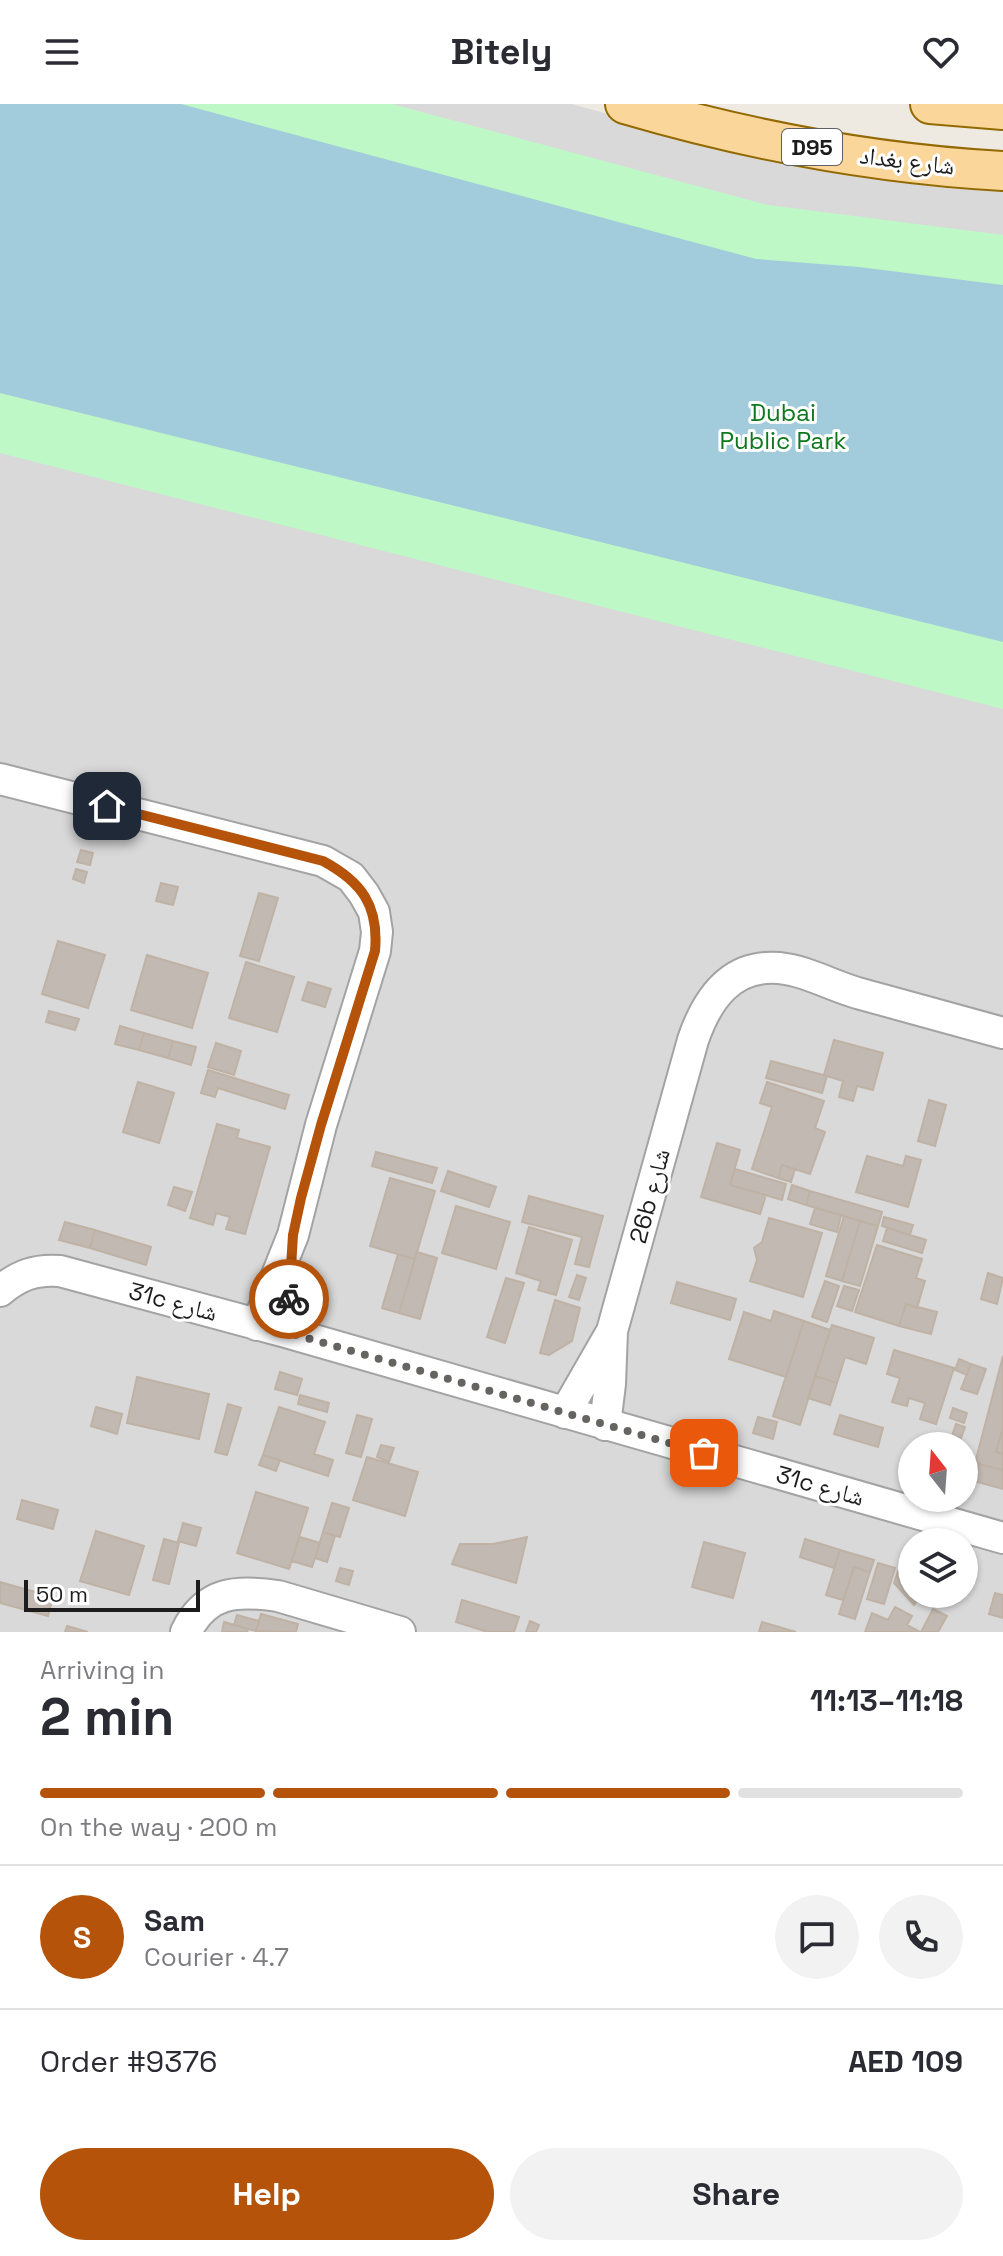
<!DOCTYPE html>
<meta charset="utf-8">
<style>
:root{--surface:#fff;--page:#f2f2f3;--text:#2b2b33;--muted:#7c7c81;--line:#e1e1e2;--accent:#b45309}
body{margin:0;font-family:"Space Grotesk","Noto Naskh Arabic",sans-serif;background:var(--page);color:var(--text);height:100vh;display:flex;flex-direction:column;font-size:30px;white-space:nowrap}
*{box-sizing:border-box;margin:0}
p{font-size:26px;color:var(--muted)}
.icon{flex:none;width:44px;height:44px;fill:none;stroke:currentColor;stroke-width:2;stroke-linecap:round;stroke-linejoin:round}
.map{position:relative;height:1528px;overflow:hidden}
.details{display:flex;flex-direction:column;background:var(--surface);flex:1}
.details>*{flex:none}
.needle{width:52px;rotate:343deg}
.buttons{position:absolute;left:898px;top:1328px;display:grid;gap:16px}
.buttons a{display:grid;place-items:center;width:80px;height:80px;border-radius:50%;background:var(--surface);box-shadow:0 2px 6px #0004;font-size:40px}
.scale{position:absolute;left:24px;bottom:20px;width:176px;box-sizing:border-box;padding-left:8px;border:4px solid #1c1c1c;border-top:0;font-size:22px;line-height:28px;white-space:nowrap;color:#1c1c1c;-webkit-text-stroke:6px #fff;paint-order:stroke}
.pin{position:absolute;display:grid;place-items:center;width:68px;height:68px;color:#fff;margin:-34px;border-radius:16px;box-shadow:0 4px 12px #0006}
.courier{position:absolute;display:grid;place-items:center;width:80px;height:80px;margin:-40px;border:6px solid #b45309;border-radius:50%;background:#fff;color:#222;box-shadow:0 2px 10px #0007}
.overview em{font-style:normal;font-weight:700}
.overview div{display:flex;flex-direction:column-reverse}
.overview{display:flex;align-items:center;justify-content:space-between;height:136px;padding:0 40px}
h1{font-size:52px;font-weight:700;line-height:60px}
.bar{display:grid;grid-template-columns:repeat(4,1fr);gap:12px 8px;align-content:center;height:96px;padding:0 40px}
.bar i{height:10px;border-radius:6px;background:var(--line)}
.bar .current{background:var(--accent)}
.bar p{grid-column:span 4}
.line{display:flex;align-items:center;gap:20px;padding:0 40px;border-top:2px solid var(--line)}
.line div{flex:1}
.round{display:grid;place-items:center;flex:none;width:84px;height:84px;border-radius:42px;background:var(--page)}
.cta{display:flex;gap:16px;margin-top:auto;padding:16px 40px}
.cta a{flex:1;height:92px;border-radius:48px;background:var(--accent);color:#fff;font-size:32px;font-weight:700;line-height:92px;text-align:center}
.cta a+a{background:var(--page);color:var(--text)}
header{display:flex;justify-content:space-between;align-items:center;height:104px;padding:0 40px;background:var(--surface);font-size:36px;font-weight:700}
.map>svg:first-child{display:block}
.residential{fill:#dad9d9;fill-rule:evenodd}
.park{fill:#bef8c6}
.water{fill:#a2ccdb}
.building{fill:#c2bab2;stroke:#bfb2a5;stroke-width:2}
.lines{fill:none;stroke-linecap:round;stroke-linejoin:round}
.minor-casing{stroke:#a3a3a3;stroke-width:34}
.major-casing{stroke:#936a02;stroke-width:42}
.minor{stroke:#fff;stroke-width:30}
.major{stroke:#fbd69a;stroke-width:38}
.done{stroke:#666461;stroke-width:8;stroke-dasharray:0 14.4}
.route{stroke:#b45309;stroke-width:10}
.labels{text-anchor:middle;stroke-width:6;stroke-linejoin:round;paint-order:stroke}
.shield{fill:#fff;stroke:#606060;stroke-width:2}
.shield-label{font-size:22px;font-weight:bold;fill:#1c1c1c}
.street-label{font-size:24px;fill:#1c1c1c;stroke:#fff}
.park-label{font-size:24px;fill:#0c791b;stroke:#fff}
</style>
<header><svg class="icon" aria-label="menu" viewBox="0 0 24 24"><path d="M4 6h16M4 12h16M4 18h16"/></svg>Bitely<svg class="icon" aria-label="heart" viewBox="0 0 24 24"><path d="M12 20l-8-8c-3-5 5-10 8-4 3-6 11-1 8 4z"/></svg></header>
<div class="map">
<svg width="1003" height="1528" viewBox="0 0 1003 1528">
<rect width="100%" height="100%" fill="#eeeae2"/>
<path class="residential" d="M0,0H572L785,59L955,85L1003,87V1528H0ZM912,1342H964V1394H912ZM912,1438H964V1490H912Z"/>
<path class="park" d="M0,0H392L768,101L1003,131V605L0,349Z"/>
<path class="water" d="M0,0H181L756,155L859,163L1003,181V538L0,289Z"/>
<path class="building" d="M81,746L93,749L90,761L77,758Z
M76,765L87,768L84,779L73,775Z
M161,779L178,783L173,801L156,797Z
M259,789L278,794L259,857L240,852Z
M58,837L105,851L88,904L42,890Z
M147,851L208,869L192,924L131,906Z
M246,858L294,873L277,928L229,914Z
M308,878L331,885L325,903L302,896Z
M49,907L79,915L75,926L46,918Z
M120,922L144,929L139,946L115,940Z
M144,929L173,937L168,954L139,946Z
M834,936L883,949L873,986L857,982L853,997L839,993L843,977L824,971Z
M173,937L196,943L191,961L168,954Z
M216,939L241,947L234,971L208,963Z
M771,957L827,972L822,989L766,974Z
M208,966L289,991L285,1005L218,984L215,993L201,989Z
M138,978L174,989L159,1039L123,1028Z
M767,978L824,997L815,1024L825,1028L810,1070L782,1061L778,1074L752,1065L772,1003L760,999Z
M929,996L946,1001L935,1042L918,1037Z
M217,1020L239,1026L237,1034L270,1043L245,1130L226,1125L230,1113L216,1109L213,1121L190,1114Z
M717,1039L740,1046L730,1081L766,1091L760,1110L701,1093Z
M376,1048L437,1064L432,1079L372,1062Z
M867,1052L903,1062L906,1052L921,1056L908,1103L856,1088Z
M782,1061L795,1065L791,1078L778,1074Z
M735,1065L786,1080L782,1096L730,1081Z
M448,1067L496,1083L489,1103L441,1087Z
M390,1074L435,1087L415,1155L370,1142Z
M792,1081L810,1087L806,1101L788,1095Z
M174,1083L192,1088L185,1107L168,1101Z
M810,1087L882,1108L878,1122L806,1101Z
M529,1092L603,1112L589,1163L575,1160L582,1133L522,1118Z
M456,1102L510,1118L496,1165L442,1149Z
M815,1104L841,1111L837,1128L810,1120Z
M844,1112L860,1117L842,1177L826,1172Z
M884,1113L913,1121L910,1131L882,1122Z
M769,1114L822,1129L803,1193L750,1177L757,1156L754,1144L762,1138Z
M860,1117L878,1122L860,1182L842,1177Z
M65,1118L95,1126L90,1144L59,1136Z
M529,1123L572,1136L556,1191L538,1186L541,1177L516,1169Z
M887,1124L926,1136L922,1149L883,1137Z
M95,1126L151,1143L146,1161L90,1144Z
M877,1141L922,1155L916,1174L925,1177L917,1204L906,1200L899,1222L855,1208Z
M417,1148L437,1154L420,1215L399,1209Z
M398,1150L415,1155L399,1209L382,1204Z
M988,1169L1003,1174L997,1200L981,1195Z
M577,1171L586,1174L579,1196L569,1193Z
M506,1174L524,1179L505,1239L487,1233Z
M825,1177L839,1182L827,1218L812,1213Z
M677,1178L736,1195L730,1216L671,1199Z
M844,1182L859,1186L852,1207L837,1202Z
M555,1196L580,1204L572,1237L549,1251L540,1249Z
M906,1200L937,1208L931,1230L899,1222Z
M774,1207L804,1217L786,1273L729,1255L744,1208L771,1217Z
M804,1217L830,1226L800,1321L773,1312Z
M832,1221L874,1234L866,1260L845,1253L837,1279L815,1272Z
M894,1246L954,1264L936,1320L920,1315L925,1299L909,1294L907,1302L892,1298L900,1274L887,1270Z
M1003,1252V1323L996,1348L1003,1350V1366L975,1359Z
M959,1255L971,1260L967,1271L955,1266Z
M971,1260L986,1265L977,1290L961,1285Z
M280,1268L302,1275L297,1291L275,1285Z
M815,1272L837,1279L830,1301L808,1294Z
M137,1273L209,1290L199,1335L127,1319Z
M300,1291L329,1299L327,1308L298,1300Z
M228,1300L241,1304L227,1351L215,1348Z
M96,1303L122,1310L117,1330L91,1322Z
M279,1303L325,1318L314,1350L333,1356L328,1372L263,1351Z
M953,1304L967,1309L964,1319L950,1314Z
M357,1311L372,1315L361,1353L346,1349Z
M840,1311L883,1324L878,1343L834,1330Z
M758,1313L777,1318L773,1335L753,1329Z
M956,1320L965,1323L961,1334L952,1332Z
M1003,1323V1350L996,1348Z
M381,1341L394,1344L389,1358L377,1353Z
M263,1351L280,1356L276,1367L259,1361Z
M367,1353L418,1368L405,1412L353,1396Z
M979,1360L1003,1366V1385L974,1377Z
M256,1388L308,1404L289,1465L237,1449Z
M22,1396L58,1406L53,1425L17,1415Z
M332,1399L349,1404L340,1433L323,1428Z
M183,1419L201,1424L196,1442L178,1437Z
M96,1427L144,1442L129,1491L80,1477Z
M323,1428L335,1432L327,1458L315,1454Z
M300,1433L320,1439L312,1463L292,1457Z
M527,1433L516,1479L452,1460L460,1440H493Z
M164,1435L179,1439L169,1480L153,1476Z
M805,1435L840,1446L834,1464L800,1453Z
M704,1438L745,1449L733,1494L692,1483Z
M840,1446L874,1456L870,1468L854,1463L843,1496L826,1491Z
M878,1459L895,1464L884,1500L867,1495Z
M900,1462L912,1466V1490H940L936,1499L918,1494L914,1501L894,1479Z
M854,1463L870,1468L855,1515L839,1510Z
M340,1464L353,1467L349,1481L336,1477Z
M0,1478L53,1493L48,1512L0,1499Z
M995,1489L1003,1491V1514L989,1510Z
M462,1496L519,1513L514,1528H488L456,1518Z
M895,1503L912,1512L907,1521L920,1528H865L872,1509L888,1516Z
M933,1505L947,1512L938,1528H921Z
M261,1510L298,1520L296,1528L256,1527Z
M237,1511L259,1517L256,1527L234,1521Z
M530,1517L539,1521L536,1528H526Z
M224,1518L248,1525L247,1528H222Z
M762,1518L796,1528H759Z
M67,1522L88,1528H65Z"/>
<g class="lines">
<defs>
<path id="minor" d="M0,675L323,757L351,773L364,790L374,808L377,828L375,847L321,1021L293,1131L257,1221
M0,1187C19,1171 36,1165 60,1167L286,1228L1003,1434
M565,1309L611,1229
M605,1321L610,1280L612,1227L693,936C707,895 731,860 779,864C808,867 834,883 861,890C908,903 956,916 1003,929
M186,1528C206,1487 237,1486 278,1492L400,1528"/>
<path id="major" d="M625,0C748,36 876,60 1003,67
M930,0L1003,6"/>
</defs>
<use href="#minor" class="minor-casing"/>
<use href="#major" class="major-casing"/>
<use href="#minor" class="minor"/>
<use href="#major" class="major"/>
</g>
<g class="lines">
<path class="done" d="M289,1195L286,1228L704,1349"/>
<path class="route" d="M107,702L323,757C362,778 379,802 375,847L321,1021L301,1094L293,1131L289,1195"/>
</g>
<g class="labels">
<rect class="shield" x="782" y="25" width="60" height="36" rx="6"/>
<g class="shield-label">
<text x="812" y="51">D95</text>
</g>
<g class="street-label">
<text transform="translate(907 57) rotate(7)" y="8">شارع بغداد</text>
<text transform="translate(650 1092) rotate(-75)" y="8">26b شارع</text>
<text transform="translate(173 1198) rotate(15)" y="8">31c شارع</text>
<text transform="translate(820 1382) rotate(16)" y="8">31c شارع</text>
</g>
<g class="park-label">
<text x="783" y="317">Dubai<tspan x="783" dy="28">Public Park</tspan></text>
</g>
</g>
</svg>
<div class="buttons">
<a><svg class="needle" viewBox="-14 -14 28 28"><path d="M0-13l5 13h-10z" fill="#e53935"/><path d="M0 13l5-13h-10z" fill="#7c7c81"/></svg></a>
<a><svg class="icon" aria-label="layers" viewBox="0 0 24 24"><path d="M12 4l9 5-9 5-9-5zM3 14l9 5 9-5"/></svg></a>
</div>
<div class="scale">50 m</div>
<div class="pin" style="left:704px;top:1349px;background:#ea580c"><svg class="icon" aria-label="bag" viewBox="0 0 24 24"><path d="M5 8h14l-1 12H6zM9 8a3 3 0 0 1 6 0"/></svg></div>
<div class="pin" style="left:107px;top:702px;background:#1f2937"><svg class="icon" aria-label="home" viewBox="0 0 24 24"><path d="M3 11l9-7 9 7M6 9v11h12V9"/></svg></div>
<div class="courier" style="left:289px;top:1195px"><svg class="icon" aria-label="bike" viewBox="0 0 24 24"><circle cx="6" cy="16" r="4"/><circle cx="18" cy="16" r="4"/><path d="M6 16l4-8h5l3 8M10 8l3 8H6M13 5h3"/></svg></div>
</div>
<section class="details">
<div class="overview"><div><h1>2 min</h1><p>Arriving in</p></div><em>11:13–11:18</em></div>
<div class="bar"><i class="current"></i><i class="current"></i><i class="current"></i><i></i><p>On the way · 200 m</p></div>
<div class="line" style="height:144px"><b class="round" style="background:var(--accent);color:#fff">S</b><div><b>Sam</b><p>Courier · 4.7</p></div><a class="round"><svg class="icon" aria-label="chat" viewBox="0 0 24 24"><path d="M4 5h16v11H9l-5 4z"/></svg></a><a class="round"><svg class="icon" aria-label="phone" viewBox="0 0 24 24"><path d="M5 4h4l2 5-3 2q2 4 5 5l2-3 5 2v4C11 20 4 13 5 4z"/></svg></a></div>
<div class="line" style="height:104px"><div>Order #9376</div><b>AED 109</b></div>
<div class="cta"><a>Help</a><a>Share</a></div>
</section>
